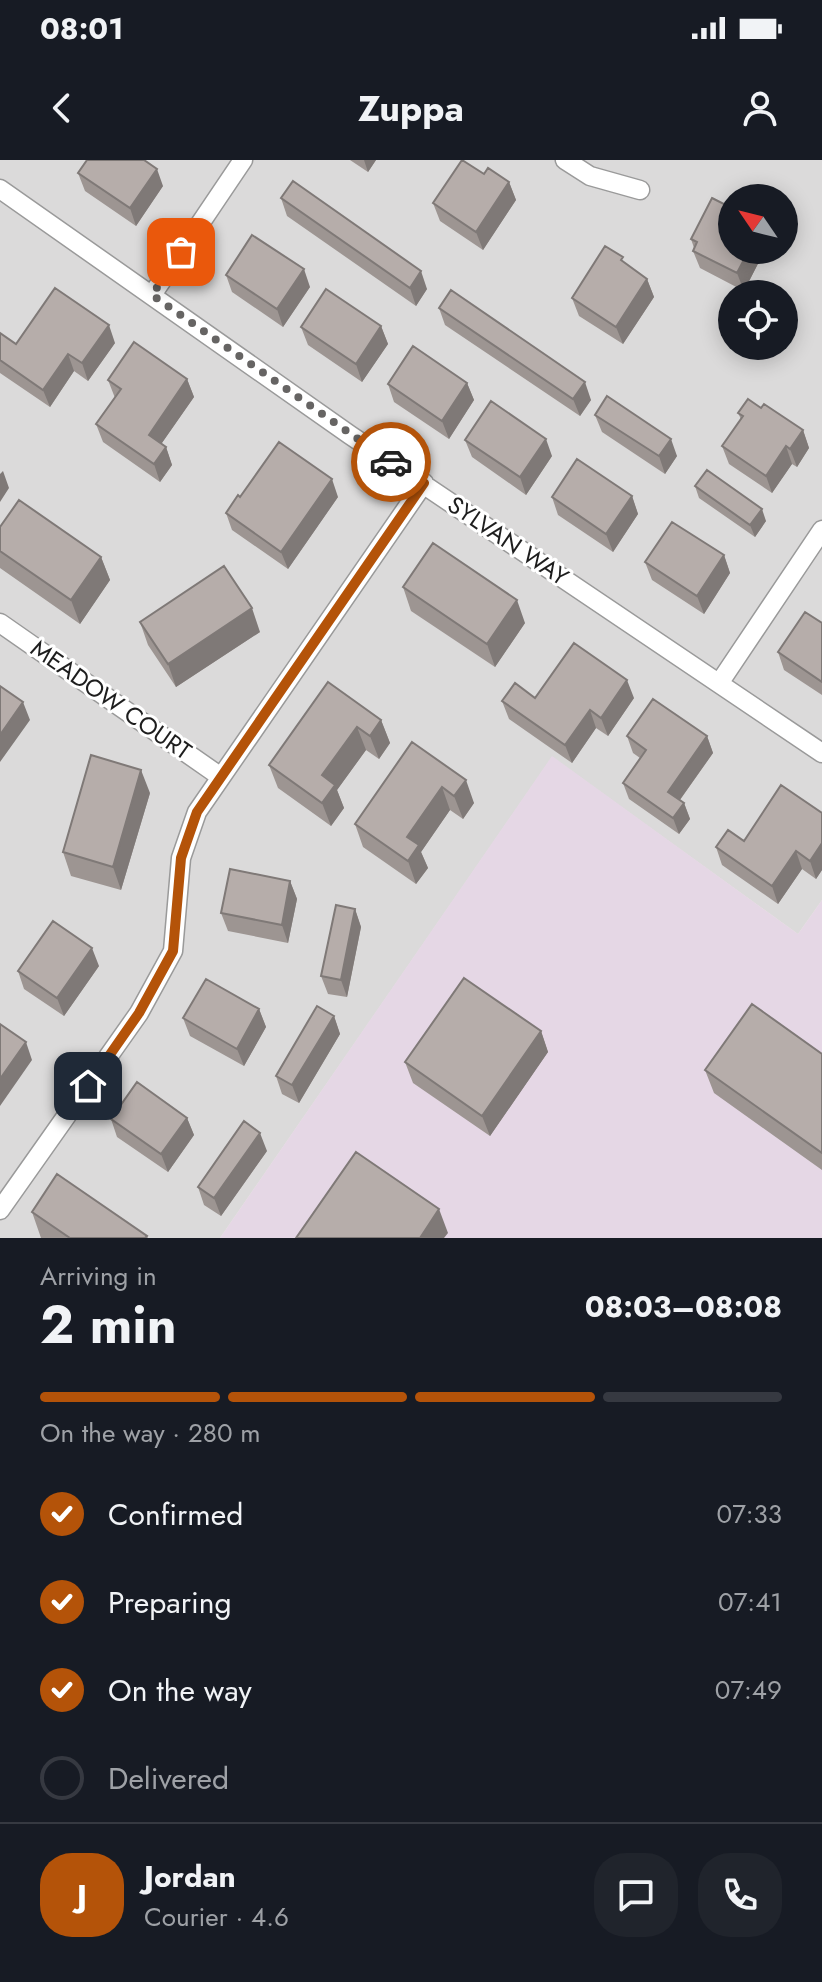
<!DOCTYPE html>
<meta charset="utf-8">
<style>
:root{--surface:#171b24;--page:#20242c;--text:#f1f3f6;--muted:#9ea1a6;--line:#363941;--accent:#b45309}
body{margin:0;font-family:Jost,sans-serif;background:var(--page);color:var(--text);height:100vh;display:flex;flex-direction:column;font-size:30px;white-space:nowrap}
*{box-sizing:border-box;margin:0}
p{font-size:26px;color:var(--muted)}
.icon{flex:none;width:44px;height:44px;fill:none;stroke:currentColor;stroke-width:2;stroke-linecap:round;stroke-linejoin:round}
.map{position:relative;height:1078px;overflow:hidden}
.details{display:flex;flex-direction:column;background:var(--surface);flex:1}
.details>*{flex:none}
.needle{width:52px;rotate:305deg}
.controls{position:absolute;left:718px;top:24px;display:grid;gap:16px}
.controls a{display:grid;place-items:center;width:80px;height:80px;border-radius:50%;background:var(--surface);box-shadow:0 4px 20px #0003;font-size:40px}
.pin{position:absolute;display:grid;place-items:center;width:68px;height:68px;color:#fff;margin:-34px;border-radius:16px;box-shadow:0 4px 12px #0006}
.courier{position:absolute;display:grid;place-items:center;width:80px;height:80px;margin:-40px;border:6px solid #b45309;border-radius:50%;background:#fff;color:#222;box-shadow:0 2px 10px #0007}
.summary em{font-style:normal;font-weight:700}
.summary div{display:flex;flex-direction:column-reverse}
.summary{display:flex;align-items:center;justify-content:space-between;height:136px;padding:0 40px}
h1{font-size:52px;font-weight:700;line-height:60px}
.bar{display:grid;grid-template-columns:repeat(4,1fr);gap:12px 8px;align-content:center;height:96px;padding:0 40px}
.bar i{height:10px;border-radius:6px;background:var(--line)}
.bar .active{background:var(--accent)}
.bar p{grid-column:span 4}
.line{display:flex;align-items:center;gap:20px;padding:0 40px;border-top:2px solid var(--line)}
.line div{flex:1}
.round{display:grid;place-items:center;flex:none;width:84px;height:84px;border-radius:32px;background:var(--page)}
ol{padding:0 40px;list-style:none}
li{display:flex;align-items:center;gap:24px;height:88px}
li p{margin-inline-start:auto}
li .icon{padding:8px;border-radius:50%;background:var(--accent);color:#fff;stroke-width:4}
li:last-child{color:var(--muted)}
li i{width:44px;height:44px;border:4px solid var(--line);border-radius:50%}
.status{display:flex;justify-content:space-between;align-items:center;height:56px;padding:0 40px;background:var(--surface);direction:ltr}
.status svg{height:22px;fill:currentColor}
header{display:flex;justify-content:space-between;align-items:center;height:104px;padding:0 40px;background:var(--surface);font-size:36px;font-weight:700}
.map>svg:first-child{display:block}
.residential{fill:#dbdada;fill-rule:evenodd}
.industrial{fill:#e5d7e5}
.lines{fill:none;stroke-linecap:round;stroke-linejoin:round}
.minor-casing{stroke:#9a9a9a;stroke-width:21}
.minor{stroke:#fff;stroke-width:18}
.wall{fill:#9d9592}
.shaded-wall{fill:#7f7977}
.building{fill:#b6adaa;stroke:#7f7977;stroke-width:2}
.done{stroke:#666463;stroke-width:8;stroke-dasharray:0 14.4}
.route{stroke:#b45309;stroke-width:10}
.labels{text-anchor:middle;stroke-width:6;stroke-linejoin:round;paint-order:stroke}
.street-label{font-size:24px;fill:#1d1d1d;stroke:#fff}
</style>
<div class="status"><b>08:01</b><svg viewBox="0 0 49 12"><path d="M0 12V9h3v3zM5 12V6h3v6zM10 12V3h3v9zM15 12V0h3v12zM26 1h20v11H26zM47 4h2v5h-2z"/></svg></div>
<header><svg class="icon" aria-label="back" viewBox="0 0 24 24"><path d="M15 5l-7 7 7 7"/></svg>Zuppa<svg class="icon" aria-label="person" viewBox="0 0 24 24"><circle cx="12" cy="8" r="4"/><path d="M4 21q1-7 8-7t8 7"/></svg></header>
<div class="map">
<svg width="822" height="1078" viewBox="0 0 822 1078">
<rect width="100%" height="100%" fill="#ede8e4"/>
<path class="residential" d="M0,0H822V740L798,774L552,597L220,1078H0ZM732,38H784V90H732ZM732,134H784V186H732Z"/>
<path class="industrial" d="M552,596L798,774L822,740V1078H220Z"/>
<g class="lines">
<defs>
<path id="minor" d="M565,0L590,16L640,30
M0,29L350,275L822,593
M152,135L243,0
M0,463L221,617
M720,522L822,370
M0,1050L139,853L173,791L181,698L197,652L424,323"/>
</defs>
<use href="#minor" class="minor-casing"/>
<use href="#minor" class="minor"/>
</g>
<path class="wall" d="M350,0H376L368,12Z
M78,13L163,26L136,66L85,31Z
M509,22L516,40L483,90L440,61L433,43Z
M281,38L427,129L416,146L287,56Z
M691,79L732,90H765L744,131L700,108L693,91L694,88Z
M624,102L647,119L654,137L623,184L579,156L572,138Z
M226,115L310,127L283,167L232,132Z
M439,148L591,240L580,256L445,165Z
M381,166L388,184L362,222L308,185L301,167Z
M0,173L16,184L115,183L88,221L74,211L50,247L0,213Z
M187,219L194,237L161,284L166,287L172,305L160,322L103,282L96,264L115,238L108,220Z
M467,223L474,240L449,279L394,242L388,224Z
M761,248L803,270L809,288L797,307L792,304L772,333L729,304L722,286L741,259L738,253Z
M595,255L677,296L665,314L602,272Z
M465,280L552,296L526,335L472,297Z
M695,326L766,361L755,377L699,338Z
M632,336L638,354L613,392L558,355L552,337Z
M338,337L288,409L232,370L226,353Z
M0,367L101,397L110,420L80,464L0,408Z
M724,395L730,413L704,454L652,420L645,402Z
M403,427L525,463L495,507L411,451Z
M140,462L260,472L176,527L148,485Z
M822,463V535L784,510L778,492Z
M328,522L381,560L390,583L379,599L366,590L337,630L344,648L331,666L278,628L269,605Z
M535,538H634L608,576L596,568L572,603L509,559L502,541Z
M627,576H707L713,593L680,640L684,643L690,659L679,674L629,639L623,623L640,598L633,593Z
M412,582L474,643L463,659L450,650L421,692L428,708L416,724L363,687L355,664Z
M150,633L121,730L71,716L63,692Z
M822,653V710L816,719L802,709L778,744L722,705L716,687L744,681Z
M290,721L297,739L288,783L228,771L221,753Z
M355,749L361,767L347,837L328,834L321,816Z
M99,806L64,856L24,829L18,811Z
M259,849L266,867L244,906L190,876L183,858Z
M334,856L340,874L299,943L282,934L276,916Z
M541,871L548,892L490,976L413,923L405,902Z
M822,894V1010L714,933L705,910Z
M187,958L194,975L168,1012L117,977L111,959Z
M267,991L221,1056L204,1045L198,1027Z
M32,1052L147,1076L148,1078H41Z"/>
<path class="shaded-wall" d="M364,0H376L368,12Z
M157,9L163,26L136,66L130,48Z
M509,22L516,40L483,90L476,72Z
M749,90H765L744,131L737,113Z
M304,109L310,127L283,167L277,149Z
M421,111L427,129L416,146L410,128Z
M647,119L654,137L623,184L616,167Z
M109,165L115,183L88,221L82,203Z
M381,166L388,184L362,222L356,204Z
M68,194L74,211L50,247L43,230Z
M187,219L194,237L155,293L149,275Z
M585,222L591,240L580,256L573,239Z
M467,223L474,240L449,279L442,261Z
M803,270L809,288L797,307L790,289Z
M546,279L552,296L526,335L520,317Z
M671,279L677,296L665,314L659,296Z
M786,286L792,304L772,333L766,316Z
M166,287L172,305L160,322L154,304Z
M3,311L9,328L0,342V314Z
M332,319L338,337L288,409L281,392Z
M632,336L638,354L613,392L606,374Z
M762,349L766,361L755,377L750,365Z
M724,395L730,413L704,454L697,436Z
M101,397L110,420L80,464L71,440Z
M517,440L525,463L495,507L487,484Z
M252,448L260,472L176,527L168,504Z
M627,520L634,538L608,576L601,558Z
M23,542L30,560L0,602V575Z
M590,550L596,568L572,603L565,585Z
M381,560L390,583L379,599L370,576Z
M357,567L366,590L337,630L344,648L331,666L322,643V615Z
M707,576L713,593L674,648L668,632Z
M141,610L150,633L121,730L113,707Z
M466,620L474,643L463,659L454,636Z
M442,627L450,650L421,692L428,708L416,724L408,701L407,677Z
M684,643L690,659L679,674L673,658Z
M822,683V710L816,719L810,701Z
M796,691L802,709L778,744L772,726Z
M290,721L297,739L288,783L282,765Z
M355,749L361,767L347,837L341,820Z
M92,788L99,806L64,856L57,838Z
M259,849L266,867L244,906L237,889Z
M334,856L340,874L299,943L292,925Z
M541,871L548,892L490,976L482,956Z
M26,882L32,900L0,946V919Z
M187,958L194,975L168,1012L161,994Z
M260,973L267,991L221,1056L214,1038Z
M439,1049L448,1073L444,1078H420Z"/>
<path class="building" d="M87,0H144L157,9L130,48L78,13Z
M462,0L484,14L488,8L509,22L476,72L433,43Z
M293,21L421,111L410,128L281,38Z
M712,38L732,48V90H749L737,113L693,91L697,82L691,79Z
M252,75L304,109L277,149L226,115Z
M605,86L623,97L621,100L647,119L616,167L572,138Z
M55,128L109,165L82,203L68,194L43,230L0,200V173L16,184Z
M326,129L381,166L356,204L301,167Z
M451,130L585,222L573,239L439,148Z
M134,182L187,219L149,275L166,287L154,304L96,264L121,229L108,220Z
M413,186L467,223L442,261L388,224Z
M607,236L671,279L659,296L595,255Z
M748,239L761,248L764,244L803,270L790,289L786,286L766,316L722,286L743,256L738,253Z
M491,241L546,279L520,317L465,280Z
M279,282L332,319L281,392L226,353L238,335L240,337Z
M577,299L632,336L606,374L552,337Z
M707,310L762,349L750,365L695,326Z
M19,340L101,397L71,440L0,391V367Z
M672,362L724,395L697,436L645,402Z
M433,383L517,440L487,484L403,427Z
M224,406L252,448L168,504L140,462Z
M805,452L822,463V522L778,492Z
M574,483L627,520L601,558L590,550L565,585L502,541L515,523L535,538Z
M328,522L381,560L370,576L357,567L322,615L335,625L322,643L269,605Z
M0,526L23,542L0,575Z
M653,539L707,576L668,632L684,643L673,658L623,623L646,590L627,576Z
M412,582L466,620L454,636L442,627L407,677L419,685L408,701L355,664Z
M91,595L141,610L113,707L63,692Z
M781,625L822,653V683L810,701L796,691L772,726L716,687L728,670L744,681Z
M230,709L290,721L282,765L221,753Z
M336,745L355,749L341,820L321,816Z
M53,761L92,788L57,838L18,811Z
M464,818L541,871L482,956L405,902Z
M206,819L259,849L237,889L183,858Z
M752,844L822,894V993L705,910Z
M317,846L334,856L292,925L276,916Z
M0,864L26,882L0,919Z
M137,922L187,958L161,994L111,959Z
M244,961L260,973L214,1038L198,1027Z
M356,992L439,1049L420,1078H296Z
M57,1014L147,1076L145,1078H70L32,1052Z"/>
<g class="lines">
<path class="done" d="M181,92L152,135L391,302"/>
<path class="route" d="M88,926L139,853L173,791L181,698L197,652L424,323L391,302"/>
</g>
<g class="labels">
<g class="street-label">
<text transform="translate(508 381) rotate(34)" y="8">SYLVAN WAY</text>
<text transform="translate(111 540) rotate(35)" y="8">MEADOW COURT</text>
</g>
</g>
</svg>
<div class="controls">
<a><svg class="needle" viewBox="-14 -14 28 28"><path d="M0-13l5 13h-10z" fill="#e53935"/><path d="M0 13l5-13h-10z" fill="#9ea1a6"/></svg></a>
<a><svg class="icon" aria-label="locate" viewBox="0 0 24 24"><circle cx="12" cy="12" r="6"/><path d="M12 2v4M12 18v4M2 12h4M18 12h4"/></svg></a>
</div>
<div class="pin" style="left:181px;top:92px;background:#ea580c"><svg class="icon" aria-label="bag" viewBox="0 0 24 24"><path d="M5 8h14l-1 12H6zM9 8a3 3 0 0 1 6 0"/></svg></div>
<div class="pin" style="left:88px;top:926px;background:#1f2937"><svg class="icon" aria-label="home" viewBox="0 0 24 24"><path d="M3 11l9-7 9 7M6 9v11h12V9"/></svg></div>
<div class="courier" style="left:391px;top:302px"><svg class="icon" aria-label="car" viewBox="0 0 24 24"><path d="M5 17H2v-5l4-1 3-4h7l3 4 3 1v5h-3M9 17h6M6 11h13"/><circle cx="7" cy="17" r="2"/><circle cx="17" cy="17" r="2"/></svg></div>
</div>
<section class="details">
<div class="summary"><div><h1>2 min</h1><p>Arriving in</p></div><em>08:03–08:08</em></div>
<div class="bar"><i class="active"></i><i class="active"></i><i class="active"></i><i></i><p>On the way · 280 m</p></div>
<ol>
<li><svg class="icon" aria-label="check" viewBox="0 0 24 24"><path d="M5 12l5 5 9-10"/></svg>Confirmed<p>07:33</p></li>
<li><svg class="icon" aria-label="check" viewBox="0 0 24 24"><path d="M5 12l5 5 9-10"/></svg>Preparing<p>07:41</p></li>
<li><svg class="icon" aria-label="check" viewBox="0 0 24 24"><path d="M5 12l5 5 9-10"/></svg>On the way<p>07:49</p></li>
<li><i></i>Delivered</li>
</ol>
<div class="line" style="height:144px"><b class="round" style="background:var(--accent);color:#fff">J</b><div><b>Jordan</b><p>Courier · 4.6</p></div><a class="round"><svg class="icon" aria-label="chat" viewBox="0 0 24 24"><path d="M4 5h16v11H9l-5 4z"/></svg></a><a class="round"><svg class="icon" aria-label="phone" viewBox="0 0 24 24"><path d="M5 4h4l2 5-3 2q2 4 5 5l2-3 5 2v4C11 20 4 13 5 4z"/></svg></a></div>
</section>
